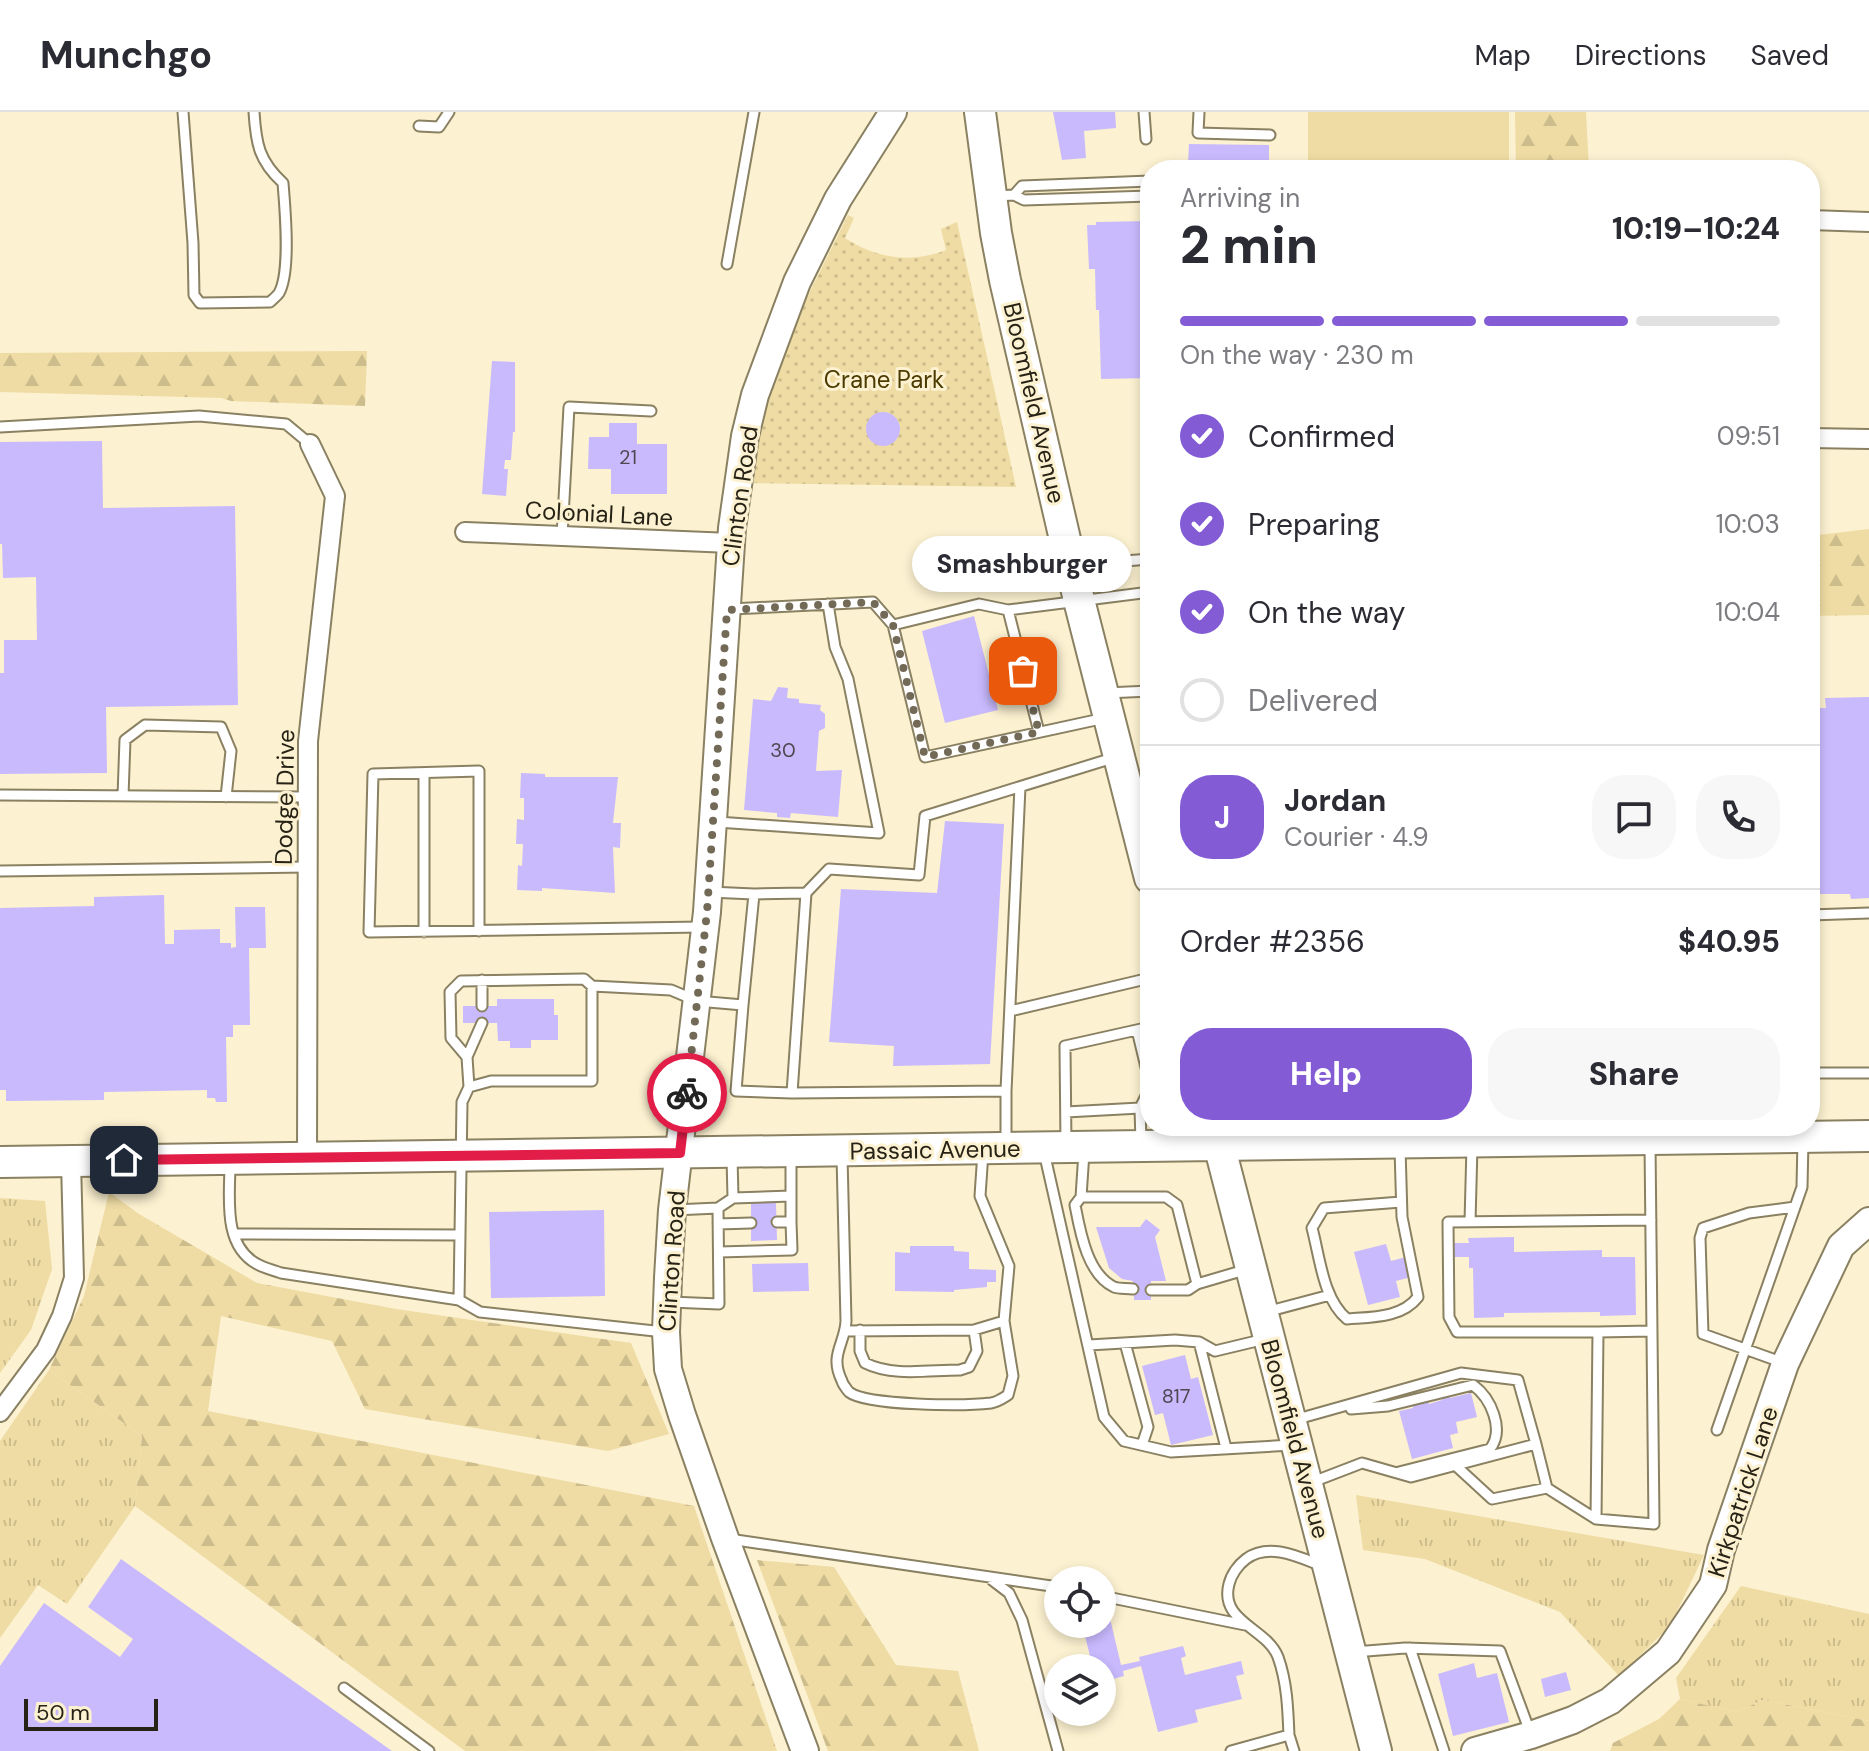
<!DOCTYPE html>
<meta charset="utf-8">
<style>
:root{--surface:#fff;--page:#f7f7f7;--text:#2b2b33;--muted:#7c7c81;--line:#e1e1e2;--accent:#825bd5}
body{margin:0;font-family:"DM Sans",sans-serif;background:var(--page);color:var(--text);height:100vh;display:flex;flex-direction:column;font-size:30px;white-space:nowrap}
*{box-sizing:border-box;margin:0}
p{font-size:26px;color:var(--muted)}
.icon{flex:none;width:44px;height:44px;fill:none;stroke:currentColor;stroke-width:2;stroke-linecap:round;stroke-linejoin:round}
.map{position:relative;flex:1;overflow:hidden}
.drawer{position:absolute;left:1140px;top:48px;width:680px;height:976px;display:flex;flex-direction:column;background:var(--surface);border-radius:32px;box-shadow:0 4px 12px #0003}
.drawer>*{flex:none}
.controls{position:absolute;left:1044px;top:1454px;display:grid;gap:16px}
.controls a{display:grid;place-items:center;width:72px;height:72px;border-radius:50%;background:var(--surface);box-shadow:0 4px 12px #0003;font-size:40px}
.scale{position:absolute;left:24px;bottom:20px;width:134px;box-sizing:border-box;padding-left:8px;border:4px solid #272216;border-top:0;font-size:22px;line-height:28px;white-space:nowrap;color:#272216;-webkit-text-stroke:6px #fcf1d0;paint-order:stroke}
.pin{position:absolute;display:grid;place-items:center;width:68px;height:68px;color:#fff;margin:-34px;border-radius:16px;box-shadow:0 4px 12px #0006}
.courier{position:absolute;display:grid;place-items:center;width:80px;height:80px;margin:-40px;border:6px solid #e11d48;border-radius:50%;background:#fff;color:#222;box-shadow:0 2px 10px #0007}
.bubble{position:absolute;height:56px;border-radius:28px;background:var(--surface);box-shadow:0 4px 12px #0003;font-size:26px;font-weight:800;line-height:56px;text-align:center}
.summary em{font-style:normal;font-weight:800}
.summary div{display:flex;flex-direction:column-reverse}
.summary{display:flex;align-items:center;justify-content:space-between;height:136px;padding:0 40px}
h1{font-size:52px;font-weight:800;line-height:60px}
.bar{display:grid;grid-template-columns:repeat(4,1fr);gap:12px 8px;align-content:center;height:96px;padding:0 40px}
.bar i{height:10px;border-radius:6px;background:var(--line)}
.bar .active{background:var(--accent)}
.bar p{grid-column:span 4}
.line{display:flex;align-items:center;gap:20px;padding:0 40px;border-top:2px solid var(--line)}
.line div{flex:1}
.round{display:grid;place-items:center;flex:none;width:84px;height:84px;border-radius:32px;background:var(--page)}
ol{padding:0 40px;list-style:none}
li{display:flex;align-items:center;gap:24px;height:88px}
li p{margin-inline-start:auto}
li .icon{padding:8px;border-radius:50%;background:var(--accent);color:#fff;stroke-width:4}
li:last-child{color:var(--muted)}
li i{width:44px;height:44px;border:4px solid var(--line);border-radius:50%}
.button{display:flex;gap:16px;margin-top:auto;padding:16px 40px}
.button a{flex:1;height:92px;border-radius:32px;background:var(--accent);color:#fff;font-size:32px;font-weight:800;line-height:92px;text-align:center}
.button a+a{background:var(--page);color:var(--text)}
header{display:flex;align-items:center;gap:48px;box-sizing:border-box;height:112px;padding:0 40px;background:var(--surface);border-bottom:2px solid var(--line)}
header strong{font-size:38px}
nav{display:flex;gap:44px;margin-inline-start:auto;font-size:28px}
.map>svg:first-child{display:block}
.grass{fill:url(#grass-tufts)}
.forest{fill:url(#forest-firs)}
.park{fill:url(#park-dots)}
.pitch{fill:#efdca4}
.building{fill:#c9bafe}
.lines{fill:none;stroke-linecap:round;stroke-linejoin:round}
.lane-casing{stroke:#8a8062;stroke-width:13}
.street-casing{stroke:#8a8062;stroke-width:22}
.secondary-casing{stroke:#8a8062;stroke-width:30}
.primary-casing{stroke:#8a8062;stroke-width:34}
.lane{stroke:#fff;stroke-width:9}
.street{stroke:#fff;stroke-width:18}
.secondary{stroke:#fff;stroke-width:26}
.primary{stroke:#fff;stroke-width:30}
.done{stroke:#726a57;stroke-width:8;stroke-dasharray:0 14.4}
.route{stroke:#e11d48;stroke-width:10}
.labels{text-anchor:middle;stroke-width:6;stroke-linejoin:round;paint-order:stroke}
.number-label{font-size:20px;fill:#504850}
.park-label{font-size:24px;fill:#4c3b00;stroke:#fcf1d0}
.street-label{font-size:24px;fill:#272216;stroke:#fcf1d0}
</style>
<header>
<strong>Munchgo</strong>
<nav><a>Map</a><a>Directions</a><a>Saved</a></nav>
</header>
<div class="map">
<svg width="1869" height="1639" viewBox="0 0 1869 1639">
<defs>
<pattern id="grass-tufts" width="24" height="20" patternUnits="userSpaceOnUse" patternTransform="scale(2)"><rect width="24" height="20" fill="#efdca4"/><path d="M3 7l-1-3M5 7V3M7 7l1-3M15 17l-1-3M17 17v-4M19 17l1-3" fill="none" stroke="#cdbc8c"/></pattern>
<pattern id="forest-firs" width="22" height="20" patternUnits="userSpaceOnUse" patternTransform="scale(2)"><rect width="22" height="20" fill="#efdca4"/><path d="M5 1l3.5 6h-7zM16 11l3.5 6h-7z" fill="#cdbc8c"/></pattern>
<pattern id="park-dots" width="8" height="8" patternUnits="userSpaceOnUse" patternTransform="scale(2)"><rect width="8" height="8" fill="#efdca4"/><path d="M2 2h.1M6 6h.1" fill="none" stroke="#cdbc8c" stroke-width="1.8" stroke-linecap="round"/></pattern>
</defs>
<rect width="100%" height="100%" fill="#fcf1d0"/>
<path class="grass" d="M0,1086L45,1089L52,1157L31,1218L0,1261Z
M49,1258L142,1324L135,1394L67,1492L38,1473L0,1526V1329Z
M1356,1383L1704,1443L1670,1514L1619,1564L1560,1500L1425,1447L1363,1438Z
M1741,1474L1869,1502V1609L1763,1588L1736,1600L1680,1587L1676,1566Z"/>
<path class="forest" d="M1515,0H1586L1589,58H1516Z
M367,239L365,294L231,289L221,286L0,280V241Z
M1869,417V503L1810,504V424Z
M109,1080L139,1102L257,1171L396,1197L631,1231L669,1322L608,1339L365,1297L332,1229L221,1204L208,1299L694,1394L777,1639H465L135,1394L142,1324L49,1258L84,1184Z
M757,1448L834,1455L896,1553L958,1559L979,1639H828Z
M1680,1587L1736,1600L1763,1588L1869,1609V1639H1610L1613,1631L1659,1607Z"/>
<path class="park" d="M848,103L854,106L845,126C875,146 911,152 946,138L941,117L957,110L1016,375L745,371L767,266Z"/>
<path class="pitch" d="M1308,0H1509V58H1308Z"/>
<path class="building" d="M1053,0H1115L1116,16L1084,19L1086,46L1062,48Z
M1189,32L1269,33V53L1188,52Z
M1150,109V266L1101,267L1099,198H1096L1095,157H1089L1087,113H1096V110Z
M492,249L515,250V320H513L511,348H505L504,357H508L506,384L482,382Z
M866 317a17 17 0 1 1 34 0a17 17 0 1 1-34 0Z
M609,311H637V332H667V382H611V357H588L589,325H609Z
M102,329L103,396L235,394L238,593L106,595L107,661L0,662V561H4V528H37L36,465L3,466L2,432H0V330Z
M974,504L998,598L945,611L922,519Z
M778,575L788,576L787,586L799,587V591L821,593L820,598L825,602V616L819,619L816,659L842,658L838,705L791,701L790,706L777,705V701L744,698L753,587L771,589Z
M1869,585V786L1851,787L1850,782H1810V596H1826L1825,586Z
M521,661L545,662V665H618L613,711H621L620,736L613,735L615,781L542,776V779L517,778L518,753L522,754L523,732H516L517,707L524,708V686H520Z
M945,709L1004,712L990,952L893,954L894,934L829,930L841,777L937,781Z
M164,783L165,832H174V818L220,817V831H231V836L236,835L235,795H265L266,836H249L250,913H233V925H226L227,990H216L215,986H207V978L104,980V988L6,989V978H0V796L94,794V785Z
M497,887H554V903H558V928H531V936H510V929H498L497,911H463V894H497Z
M751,1091H776L777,1128L751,1129Z
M604,1098L605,1184L491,1186L489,1100Z
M1146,1107L1160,1118L1155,1125L1166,1169H1151V1188H1134L1133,1169L1122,1167L1109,1156L1096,1115H1140Z
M1514,1125V1140L1602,1138V1145H1635L1636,1203L1600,1204V1200L1504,1201V1205L1474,1206L1473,1156H1469V1145H1450V1131H1469L1468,1126Z
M1386,1132L1391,1149L1406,1145L1411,1165L1396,1169L1400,1185L1368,1193L1354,1140Z
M910,1134H954V1139L969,1140V1157L996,1158V1170H987V1175L954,1178V1180L895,1179V1140L910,1141Z
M808,1151L809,1179L753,1180L752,1152Z
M1185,1243L1191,1267L1198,1265L1213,1323L1171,1333L1163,1301L1155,1303L1142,1254Z
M1448,1281L1450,1286L1471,1281L1477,1305L1456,1310L1458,1321L1450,1323L1453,1336L1412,1347L1399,1299L1413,1296L1412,1290L1427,1286L1429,1292L1442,1288L1441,1283Z
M121,1447L392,1639H0V1554L44,1491L120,1545L133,1527L88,1495Z
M1108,1498L1121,1553L1140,1549L1139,1545L1183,1534L1186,1544L1181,1546L1185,1563L1241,1549L1244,1562L1236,1564L1242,1587L1195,1598L1198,1610L1158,1620L1141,1554L1123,1559L1124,1564L1102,1570V1556H1093L1082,1512H1102V1499Z
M1474,1551L1477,1566L1497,1561L1509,1610L1453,1624L1438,1562Z
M1566,1560L1571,1578L1545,1585L1541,1567Z"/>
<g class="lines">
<defs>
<path id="lane" d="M183,0L193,131L194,183L200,191L270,190C273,187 277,184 279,181C291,160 285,96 283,71C259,49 256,32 254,0
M1144,0L1146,27
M1199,0L1198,21L1270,23
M419,14L439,15L449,0
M1014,83L1022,74L1150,69
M995,84L1014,83L1024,88L1150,84
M727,152L754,0
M0,315L199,304L286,312L310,332
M562,424L569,295L651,299
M1074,453L1150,447
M731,497L873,490L893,513
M1008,498L1150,480
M1106,581L1150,579
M1039,620L1008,498L979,492L893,513L925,645L1105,606
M424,661V820
M0,683L308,685
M123,684L125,628L145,613L221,615L231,639L226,685
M717,710L879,721L848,567L835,535L828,492
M0,759L307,755
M709,780L754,782L743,893
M754,782L806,781
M1810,803L1869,801
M479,819V659L373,662L369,820L702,815
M482,868V894
M1010,899L1150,866
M1137,918L1150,972
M467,945L482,911
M1810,961H1869
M469,975L467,945L451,926L450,880L461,869L584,867L592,874
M1006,979L1020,675
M792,981L1006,979V1030
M1066,1000L1140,996
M1141,1030L1140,996L1150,976
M1066,1033L1065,934L1150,915
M1400,1036L1402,1105L1418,1185C1402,1206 1372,1205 1347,1207C1323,1187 1320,1146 1312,1116L1324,1096L1401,1090
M1044,1040L1104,1305L1124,1329L1171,1340L1292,1333
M1084,1040L1081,1085H1166L1177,1093L1197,1172
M842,1044L846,1209C845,1232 829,1243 842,1269C842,1271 848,1279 849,1280C867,1294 966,1294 991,1291C998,1290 1003,1286 1008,1283L1013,1264L1004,1209L1009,1154L980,1084L983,1040
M732,1045L733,1086
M230,1051C230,1084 222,1133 257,1152C264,1156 273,1158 281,1161L459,1188
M1081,1085L1075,1093C1080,1119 1087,1162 1114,1175C1119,1177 1127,1176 1133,1177
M718,1096L733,1086L791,1084
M777,1110H791V1044
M1470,1110L1472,1034
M718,1112L751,1111
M235,1122L460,1123
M719,1140L792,1138L791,1110
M1151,1178H1188L1197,1172L1248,1157
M670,1190L719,1192L718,1096L674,1098
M1266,1200L1330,1183
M860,1218V1239L865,1251C893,1265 929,1258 960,1258L969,1255L977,1239L974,1218
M846,1219L974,1218L1004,1209
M664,1220L480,1200L459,1188L462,990L469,975L491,969H592V874L671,878L697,889L743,893L736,979L792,981L806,781L829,757L919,763L925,704L1116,645
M1598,1220L1652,1219
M1199,1230L1226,1336
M1125,1231L1148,1315L1142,1333
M1089,1233L1175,1228L1199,1230L1215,1239L1265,1227
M1781,1250L1703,1222L1700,1126L1703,1116L1749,1101L1795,1095
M1351,1297L1388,1294L1473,1273C1491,1286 1505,1318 1490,1337L1399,1360
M1294,1308L1461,1261L1518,1268L1536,1332L1411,1365L1362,1351L1310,1371
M1717,1318L1802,1075L1803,1028
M1455,1353L1492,1387L1547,1376L1536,1332
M1547,1376L1596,1407L1654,1412L1650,1032
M1596,1407L1598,1220H1457L1449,1205L1448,1110L1651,1108
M729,1427L1058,1475
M992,1468L1009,1481L1022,1508L1058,1639
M1102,1484L1245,1513
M1410,1536L1444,1639
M1354,1540L1405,1536L1500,1539L1530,1620
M344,1576L429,1639
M1289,1624C1288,1597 1287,1570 1278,1545C1267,1516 1219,1510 1229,1472C1231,1463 1238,1453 1246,1447C1269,1430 1299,1445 1322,1454
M1231,1639L1289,1623L1294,1639"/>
<path id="street" d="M1810,108L1869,110
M1810,326L1869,327
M465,420L731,431
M307,1046L308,629L335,384L310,332
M0,1300L46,1238L62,1204L74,1166L71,1049"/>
<path id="secondary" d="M805,1639L725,1426L682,1303L668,1257L666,1220L668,1166L672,1098L707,800L732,416L745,324L755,283L797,170L838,87L893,0
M1475,1639L1531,1623L1573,1608L1610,1589L1668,1540L1713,1473L1721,1438L1785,1252L1841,1134L1869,1109"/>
<path id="primary" d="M980,0L996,121L1005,168L1079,488L1150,766
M1215,1017L1376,1639
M0,1050L1869,1024"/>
</defs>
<use href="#lane" class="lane-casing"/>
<use href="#street" class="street-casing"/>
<use href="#secondary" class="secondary-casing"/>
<use href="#primary" class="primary-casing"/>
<use href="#lane" class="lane"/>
<use href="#street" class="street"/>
<use href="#secondary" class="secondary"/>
<use href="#primary" class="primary"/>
</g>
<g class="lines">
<path class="done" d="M687,981L707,800L727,498L873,490L893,513L925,645L1039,620L1023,559"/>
<path class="route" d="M124,1048L680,1041L687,981"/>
</g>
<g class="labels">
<g class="number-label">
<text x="628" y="352">21</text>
<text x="783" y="645">30</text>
<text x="1176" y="1291">817</text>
</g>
<g class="park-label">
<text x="884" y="276">Crane Park</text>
</g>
<g class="street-label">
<text transform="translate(1034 291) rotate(77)" y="8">Bloomfield Avenue</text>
<text transform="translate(740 384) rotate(-82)" y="8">Clinton Road</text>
<text transform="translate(599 402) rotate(3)" y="8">Colonial Lane</text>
<text transform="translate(285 685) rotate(-89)" y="8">Dodge Drive</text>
<text transform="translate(935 1038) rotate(-1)" y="8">Passaic Avenue</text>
<text transform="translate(672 1149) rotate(-86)" y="8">Clinton Road</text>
<text transform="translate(1295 1327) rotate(75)" y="8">Bloomfield Avenue</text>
<text transform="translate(1743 1380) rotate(-72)" y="8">Kirkpatrick Lane</text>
</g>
</g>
</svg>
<div class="controls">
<a><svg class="icon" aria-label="locate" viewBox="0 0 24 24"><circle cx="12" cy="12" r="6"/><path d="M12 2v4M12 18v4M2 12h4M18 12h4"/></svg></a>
<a><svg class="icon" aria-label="layers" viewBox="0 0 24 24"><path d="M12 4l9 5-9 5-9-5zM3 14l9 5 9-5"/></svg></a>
</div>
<div class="scale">50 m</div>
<div class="pin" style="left:1023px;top:559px;background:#ea580c"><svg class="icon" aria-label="bag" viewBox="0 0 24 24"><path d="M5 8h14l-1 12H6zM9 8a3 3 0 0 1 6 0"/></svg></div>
<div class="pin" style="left:124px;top:1048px;background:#1f2937"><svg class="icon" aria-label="home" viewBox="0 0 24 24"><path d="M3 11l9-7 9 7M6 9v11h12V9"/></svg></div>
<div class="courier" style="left:687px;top:981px"><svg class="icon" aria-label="bike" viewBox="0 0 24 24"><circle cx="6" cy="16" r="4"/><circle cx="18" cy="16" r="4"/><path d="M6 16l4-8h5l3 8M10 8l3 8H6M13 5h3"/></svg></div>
<div class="bubble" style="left:912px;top:424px;width:220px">Smashburger</div>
<section class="drawer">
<div class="summary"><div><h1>2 min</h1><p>Arriving in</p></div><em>10:19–10:24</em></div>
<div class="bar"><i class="active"></i><i class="active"></i><i class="active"></i><i></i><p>On the way · 230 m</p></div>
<ol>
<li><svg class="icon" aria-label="check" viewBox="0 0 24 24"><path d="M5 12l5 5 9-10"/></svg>Confirmed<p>09:51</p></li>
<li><svg class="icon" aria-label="check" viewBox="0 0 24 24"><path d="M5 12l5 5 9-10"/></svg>Preparing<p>10:03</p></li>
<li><svg class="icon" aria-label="check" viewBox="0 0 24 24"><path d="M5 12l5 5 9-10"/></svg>On the way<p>10:04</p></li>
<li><i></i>Delivered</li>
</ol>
<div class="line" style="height:144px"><b class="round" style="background:var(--accent);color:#fff">J</b><div><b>Jordan</b><p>Courier · 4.9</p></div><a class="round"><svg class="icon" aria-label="chat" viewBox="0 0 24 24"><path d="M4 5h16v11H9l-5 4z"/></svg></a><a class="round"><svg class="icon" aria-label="phone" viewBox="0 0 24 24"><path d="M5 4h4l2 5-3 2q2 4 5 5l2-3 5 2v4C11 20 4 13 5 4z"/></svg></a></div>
<div class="line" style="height:104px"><div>Order #2356</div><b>$40.95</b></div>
<div class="button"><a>Help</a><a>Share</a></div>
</section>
</div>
